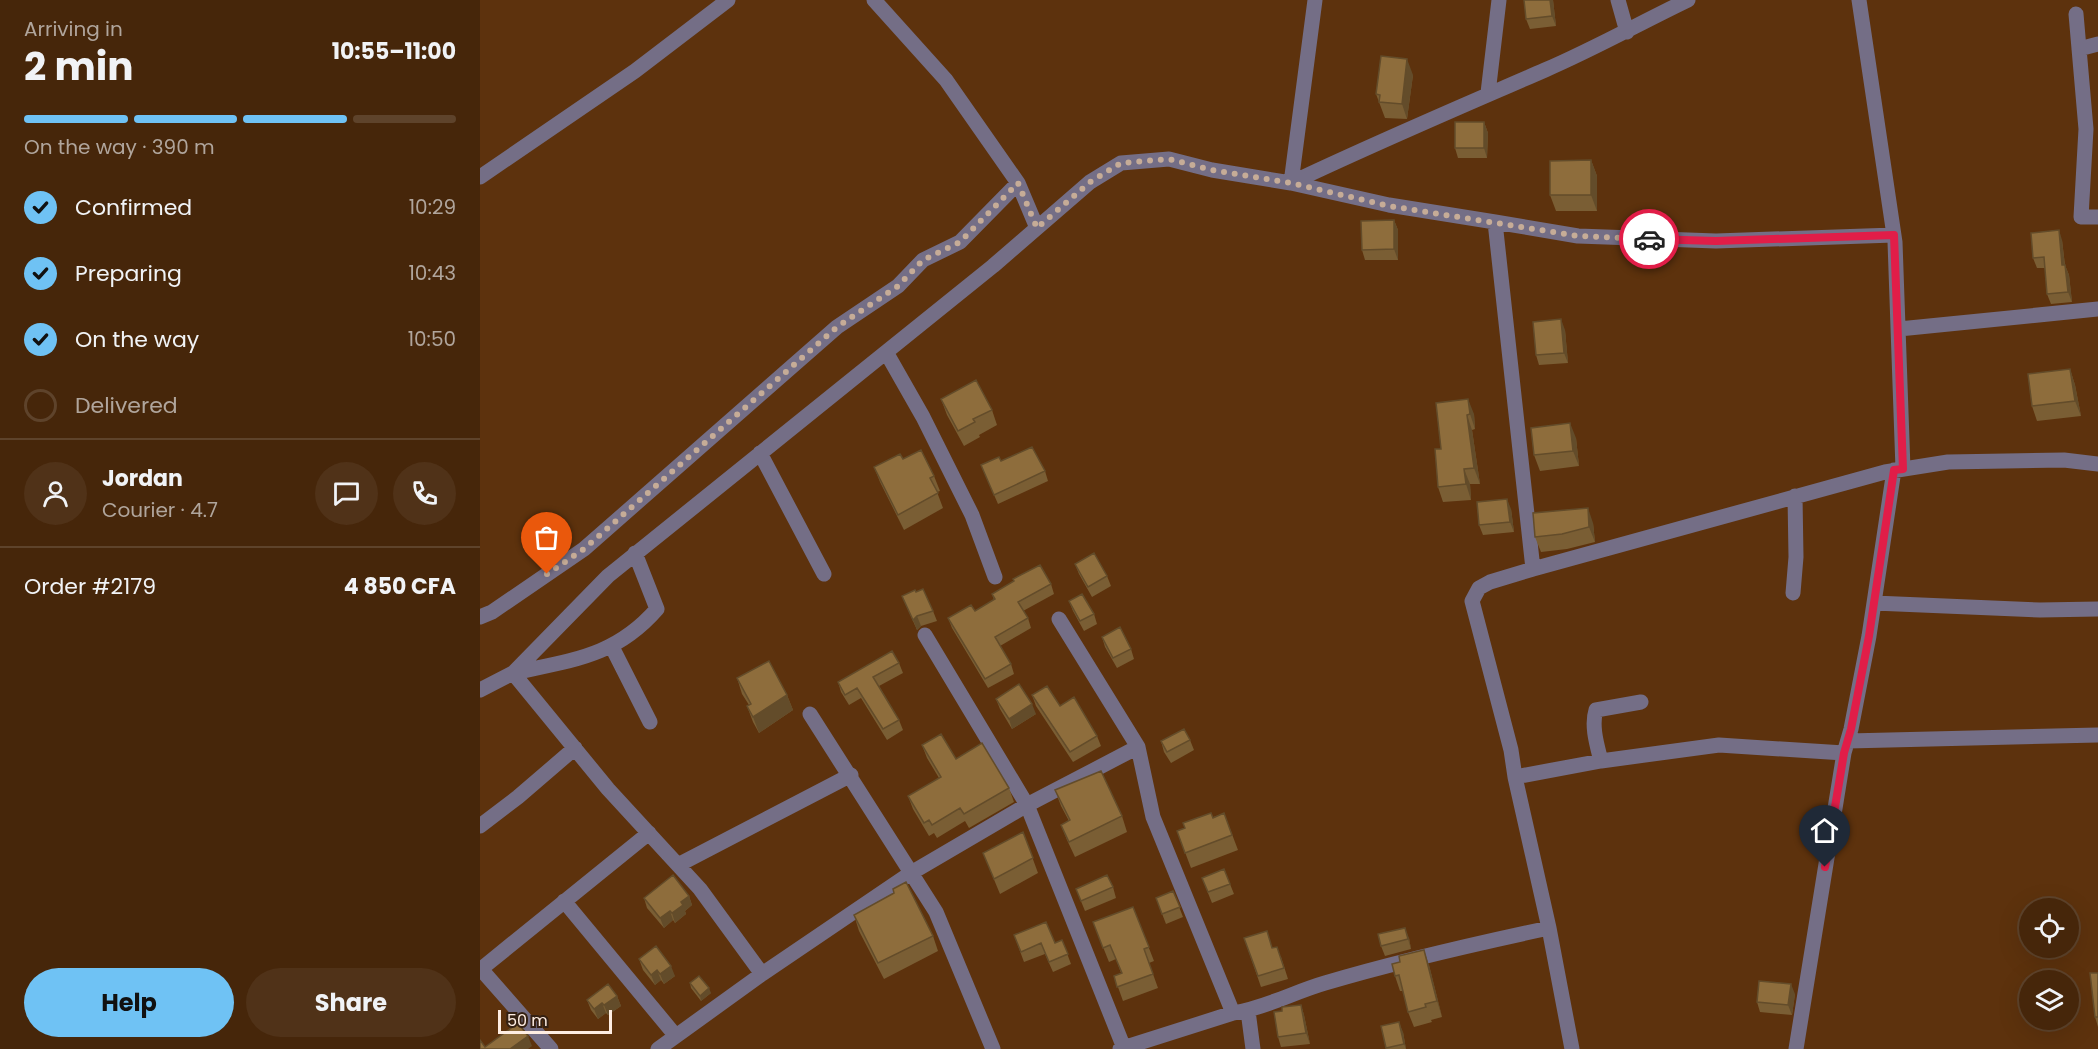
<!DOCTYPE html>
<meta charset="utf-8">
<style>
:root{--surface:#46260a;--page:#503218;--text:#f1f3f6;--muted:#b0a59c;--line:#5e432b;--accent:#6fc2f4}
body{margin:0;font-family:Poppins,sans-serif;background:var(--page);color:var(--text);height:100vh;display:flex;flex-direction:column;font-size:22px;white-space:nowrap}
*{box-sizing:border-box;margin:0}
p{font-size:20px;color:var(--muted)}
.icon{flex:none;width:33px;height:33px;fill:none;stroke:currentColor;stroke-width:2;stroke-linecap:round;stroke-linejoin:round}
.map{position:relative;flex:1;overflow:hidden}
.drawer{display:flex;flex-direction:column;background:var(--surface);width:480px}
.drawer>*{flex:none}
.buttons{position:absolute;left:1539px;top:898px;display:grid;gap:12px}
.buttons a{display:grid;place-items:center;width:60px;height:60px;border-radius:50%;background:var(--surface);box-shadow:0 6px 24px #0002,0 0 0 2px var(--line);font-size:30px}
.scale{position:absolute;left:18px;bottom:15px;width:114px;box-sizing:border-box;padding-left:6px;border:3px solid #feede2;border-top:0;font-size:16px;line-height:21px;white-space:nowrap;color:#feede2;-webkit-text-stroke:4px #342012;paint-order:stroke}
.pin{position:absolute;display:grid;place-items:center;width:51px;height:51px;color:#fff;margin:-62px -26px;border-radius:50% 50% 50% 0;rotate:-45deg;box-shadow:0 0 6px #0007}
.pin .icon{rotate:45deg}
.courier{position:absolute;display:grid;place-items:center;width:60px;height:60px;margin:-30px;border:4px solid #e11d48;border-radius:50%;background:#fff;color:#222;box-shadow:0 2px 8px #0007}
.headline em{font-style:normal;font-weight:700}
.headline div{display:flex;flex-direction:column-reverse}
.headline{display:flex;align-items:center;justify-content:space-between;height:102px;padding:0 24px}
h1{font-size:39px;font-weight:700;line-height:45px}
.bar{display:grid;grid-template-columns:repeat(4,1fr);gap:9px 6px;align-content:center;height:72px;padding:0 24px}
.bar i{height:8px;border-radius:4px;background:var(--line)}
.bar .on{background:var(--accent)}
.bar p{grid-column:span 4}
.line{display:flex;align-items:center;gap:15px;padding:0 24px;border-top:2px solid var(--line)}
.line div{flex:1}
.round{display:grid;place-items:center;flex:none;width:63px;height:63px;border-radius:32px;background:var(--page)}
ol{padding:0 24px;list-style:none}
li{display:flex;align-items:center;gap:18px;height:66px}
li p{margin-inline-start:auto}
li .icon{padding:6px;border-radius:50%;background:var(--accent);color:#111;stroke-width:4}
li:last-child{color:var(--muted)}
li i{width:33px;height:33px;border:3px solid var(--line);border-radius:50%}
.button{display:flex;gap:12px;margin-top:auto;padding:12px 24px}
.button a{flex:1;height:69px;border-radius:36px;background:var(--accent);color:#111;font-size:24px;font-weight:700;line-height:69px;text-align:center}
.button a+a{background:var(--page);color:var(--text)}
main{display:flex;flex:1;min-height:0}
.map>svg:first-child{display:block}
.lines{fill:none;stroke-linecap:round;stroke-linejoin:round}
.street{stroke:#746e86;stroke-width:15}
.wall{fill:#7a5e34}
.shaded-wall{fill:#634c2a}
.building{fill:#8e6d3c;stroke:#634c2a;stroke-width:1.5}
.done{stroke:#c6ac97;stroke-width:6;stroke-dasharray:0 10.8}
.route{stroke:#e11d48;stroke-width:8}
</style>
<main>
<section class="drawer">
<div class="headline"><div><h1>2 min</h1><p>Arriving in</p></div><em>10:55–11:00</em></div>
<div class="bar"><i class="on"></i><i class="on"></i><i class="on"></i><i></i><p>On the way · 390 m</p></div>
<ol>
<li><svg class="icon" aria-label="check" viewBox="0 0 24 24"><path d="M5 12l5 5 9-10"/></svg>Confirmed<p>10:29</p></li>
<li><svg class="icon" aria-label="check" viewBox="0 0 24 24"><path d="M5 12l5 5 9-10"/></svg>Preparing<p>10:43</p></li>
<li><svg class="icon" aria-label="check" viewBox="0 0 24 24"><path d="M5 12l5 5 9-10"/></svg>On the way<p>10:50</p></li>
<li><i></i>Delivered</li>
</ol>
<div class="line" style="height:108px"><a class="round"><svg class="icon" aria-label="person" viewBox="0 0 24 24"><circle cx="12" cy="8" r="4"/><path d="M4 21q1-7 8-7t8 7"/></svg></a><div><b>Jordan</b><p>Courier · 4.7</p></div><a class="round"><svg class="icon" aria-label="chat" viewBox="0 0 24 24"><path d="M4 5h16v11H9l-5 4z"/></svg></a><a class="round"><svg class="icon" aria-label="phone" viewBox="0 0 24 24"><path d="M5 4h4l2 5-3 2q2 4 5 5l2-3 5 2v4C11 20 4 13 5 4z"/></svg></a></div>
<div class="line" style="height:78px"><div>Order #2179</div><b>4 850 CFA</b></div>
<div class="button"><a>Help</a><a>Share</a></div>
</section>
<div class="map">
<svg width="1618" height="1049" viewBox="0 0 1618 1049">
<rect width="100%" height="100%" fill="#5d320d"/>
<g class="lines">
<path class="street" d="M394,0L466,80L538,183L557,228
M1138,0L1147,32
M1379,0L1415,242L1423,469
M1596,14L1606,129L1601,217H1618
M1599,49L1618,44
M1008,93L1019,0
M0,177L155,71L248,0
M811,183L909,205L1015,222L1053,569
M811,183C895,143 980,107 1065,70C1114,49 1160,23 1208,0
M1015,222L1098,236L1236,241L1414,235
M1419,329L1618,309
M406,352L443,417L492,515L515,577
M280,453L344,574
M155,553L177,609C135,657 92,660 33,673L128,789L220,889L282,974
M1313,593L1316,557L1315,496
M1394,603L1560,610L1618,609
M0,617L12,612L104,549L357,327L418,286L443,260L480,242L538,183
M579,619L658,747L673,817L753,1013
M445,635L547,805L644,1048
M132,647L170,722
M0,690L33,673L128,576L513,266L610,182L641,163L689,159L732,170L811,183L835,0
M330,714L456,912L513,1049
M1368,741L1618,735
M1121,761C1117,745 1111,726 1116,710L1161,702
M1035,777L1121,761L1239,745L1364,753
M0,826L38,797L95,748
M198,865L371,775
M84,901L195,1035
M0,968L71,1049
M1,969L169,833
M768,1011L773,1049
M178,1049L282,974L431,873L547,805L658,747
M640,1049L753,1013C785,1008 814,992 845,983C919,961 994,944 1069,928
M1092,1049L1069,928L1035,777L1031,750L992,601L999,588L1010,582L1053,569L1405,472L1468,462L1584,460L1618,464
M1316,1049L1364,753L1371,729L1389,636L1414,470"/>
</g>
<path class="wall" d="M1044,0H1073L1076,26L1050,29L1046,19Z
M933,75L927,119L905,118L896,94Z
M1004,122L1008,133L1007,158H978L975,148Z
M1111,160L1117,176V211H1076L1070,195Z
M914,220L918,230V260H885L882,250Z
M1582,240L1585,265L1589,275L1592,302L1571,304L1567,294L1565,268H1557L1553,258Z
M1085,330L1088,363L1059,365L1056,355Z
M1590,369L1595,385L1601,416L1557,421L1552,406Z
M461,399L512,410L517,425L499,435L500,437L484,446L467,415Z
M956,403L994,414L995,429L992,430L1000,484H990L991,500L963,502L958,487L961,449Z
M1096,438L1099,466L1060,471L1054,455Z
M423,459L454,476L460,491L457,492L463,508L424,530L400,482L394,467Z
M501,465L565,471L568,481L518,504Z
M1031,509L1034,532L1003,535L999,525Z
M1113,523L1115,542L1087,549L1061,552L1055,537Z
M595,564L627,576L631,586L612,597L599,574Z
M571,584L574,594L543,611L548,618L551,628L520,646L531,664L534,674L508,688L472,628L468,618L495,611L514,600L512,594Z
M436,592L453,611L457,621L441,626L437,630L422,596Z
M589,601L614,614L617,624L604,631L593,611Z
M622,637L651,649L654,659L637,668L625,647Z
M419,663L423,673L399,686L419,720L423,730L407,740L381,698L369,705L361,692L358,682Z
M257,678L307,695L313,710L279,733L273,722L267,706L269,705L262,694Z
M552,695L580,706L617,736L621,746L593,762L556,706Z
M516,699L556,714L532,729L520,709Z
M710,740L714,750L691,763L684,752L681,741Z
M442,745L476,759L529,788L534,802L489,828L485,821L457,838L454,833L449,836L433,809L428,796L459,778L447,758Z
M575,790L642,816L647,832L595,857L587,840L581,825L589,821L581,806Z
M744,813L758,850L711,868L697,831Z
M543,832L558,873L520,894L503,853Z
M744,869L754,894L732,903L722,878Z
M633,887L636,898L605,911L596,889Z
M413,889L453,936L458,951L404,979L379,931L374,915L414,893Z
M693,891L703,917L686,924L676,898Z
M209,896L212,905L205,911L206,914L195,923L193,920L184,928L167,908L164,898Z
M653,907L674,961L669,963L678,988L643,1001L634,976L641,973L636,959L629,962L613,922Z
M534,935L575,943L582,940L591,964L573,972L565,954L544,962Z
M764,938L793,948L801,957L808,979L781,987Z
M929,938L931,949L905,956L901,946Z
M159,959L195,976L184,984L181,980L175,985L163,970Z
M949,965L962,1017L951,1020L952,1022L934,1027L928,1012L923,991H920L915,976Z
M1618,973V1027L1615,1017Z
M210,983L231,993L221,1001L211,988Z
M1315,994L1312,1015L1280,1012L1277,1002Z
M137,996L141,1006L128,1015L126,1013L118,1019L111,1010L107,1000Z
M821,1005L824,1015L830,1044L801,1047L798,1037L802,1011Z
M901,1026L923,1032L926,1049H906Z"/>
<path class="shaded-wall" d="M1070,0H1073L1076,26L1072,16Z
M927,59L933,75L927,119L922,104Z
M1004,122L1008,133L1007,158L1004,148Z
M1111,160L1117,176V211L1111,195Z
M914,220L918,230V260L914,249Z
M1579,230L1582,240L1586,275L1582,265Z
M1585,265L1589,275L1592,302L1588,292Z
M1081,319L1085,330L1088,363L1084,353Z
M1590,369L1595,385L1601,416L1595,401Z
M988,399L994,414L995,429L990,414Z
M987,415L992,430L1000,484L994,468Z
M1090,423L1096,438L1099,466L1093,451Z
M984,469L990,484L991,500L986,484Z
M1027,499L1031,509L1034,532L1030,522Z
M1108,508L1113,523L1115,542L1109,527Z
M437,616L441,626L437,630L433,620Z
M307,695L313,710L279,733L273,717Z
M552,704L556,714L532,729L529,719Z
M209,896L212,905L205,911L206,914L195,923L192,913L201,902Z
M190,911L193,920L184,928L180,918Z
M925,928L929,938L931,949L928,939Z
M944,950L949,965L962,1017L957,1001Z
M191,966L195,976L184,984L180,974Z
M177,970L181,980L175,985L171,975Z
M1311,984L1315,994L1312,1015L1308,1005Z
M229,988L231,993L221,1001L220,996Z
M137,996L141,1006L128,1015L124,1005Z
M122,1003L126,1013L118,1019L114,1009Z
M821,1005L824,1015L830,1044L826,1033Z
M919,1022L923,1032L926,1049L924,1044Z
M48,1036L52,1046L48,1049H30Z"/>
<path class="building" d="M1044,0H1070L1072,16L1046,19Z
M901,56L927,59L922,104L899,102L900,95L896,94Z
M975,122H1004V148H975Z
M1111,160V195H1070V161Z
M914,220V249L882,250L881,221Z
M1579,230L1582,265H1585L1588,292L1567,294L1564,257L1553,258L1551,233Z
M1081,319L1084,353L1056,355L1053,322Z
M1590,369L1595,401L1552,406L1548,374Z
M496,380L512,410L493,419L495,422L478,431L461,399Z
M988,399L990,414L987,415L994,468L984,469L986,484L958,487L955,449H961L956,403Z
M1090,423L1093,451L1054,455L1051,428Z
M552,447L565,471L514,495L501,465L519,457L521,461Z
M441,450L454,476L450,478L458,493L418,515L394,467L420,454L423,459Z
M1027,499L1030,522L999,525L997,502Z
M1108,508L1109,527L1082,534L1055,537L1053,513Z
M614,553L627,576L608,587L595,564Z
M560,565L571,584L538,602L548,618L515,637L531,664L505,679L468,618L491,605L495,611L515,599L512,594L534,581L533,579Z
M443,589L453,611L437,616L433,620L422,596L435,590L436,592Z
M602,594L614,614L600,621L589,601Z
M640,627L651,649L633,658L622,637Z
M412,651L419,663L393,677L419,720L403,729L377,688L365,695L358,682Z
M289,661L307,695L273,717L267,706L271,704L257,678Z
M539,684L552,704L529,719L516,699Z
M567,686L580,706L594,697L617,736L590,752L552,695Z
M704,729L710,740L687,752L681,741Z
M461,734L476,759L502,743L529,788L484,814L480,808L452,825L449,820L444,823L428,796L461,777L442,745Z
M621,771L642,816L589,842L581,825L590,820L575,790Z
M731,813L733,818L744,813L752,835L705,853L697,831L705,828L703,823Z
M543,832L553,858L514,879L503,853Z
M744,869L750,884L728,892L722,878Z
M193,875L209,896L201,902L203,905L192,913L190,911L180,918L164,898Z
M627,875L633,887L601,901L596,889Z
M426,882L453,936L398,963L374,915L414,893L413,889Z
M693,891L700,907L682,914L676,898Z
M653,907L669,947L664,949L673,974L637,987L634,976L642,973L630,945L623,948L613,922Z
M566,922L575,943L582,940L588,954L569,962L561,943L541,952L534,935Z
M925,928L928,939L901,946L898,934Z
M787,931L792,948L797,947L804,968L778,976L764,938Z
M176,946L191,966L180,974L177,970L171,975L159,959Z
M944,950L957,1001L945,1004L946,1007L928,1012L919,975L915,976L912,964L920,962L919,956Z
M1610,973H1618V1017H1615Z
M219,976L229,988L220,996L210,983Z
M1279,981L1311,984L1308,1005L1277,1002Z
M128,984L137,996L124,1005L122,1003L114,1009L107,1000Z
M821,1005L826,1033L798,1037L794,1012L802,1011V1007Z
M919,1022L924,1044L906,1048L901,1026Z
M38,1023L48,1036L30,1049H0V1040L5,1047Z"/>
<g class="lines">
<path class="done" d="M67,574L104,549L357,327L418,286L443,260L480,242L538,183L557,228L610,182L641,163L689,159L732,170L811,183L909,206L1098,236L1169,239"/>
<path class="route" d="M1169,239L1236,241L1414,235L1423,469L1414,470L1389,636L1371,729L1364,753L1345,867"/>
</g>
</svg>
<div class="buttons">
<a><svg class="icon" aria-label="locate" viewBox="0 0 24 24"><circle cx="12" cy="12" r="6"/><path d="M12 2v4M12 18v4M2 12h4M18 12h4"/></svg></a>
<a><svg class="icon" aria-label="layers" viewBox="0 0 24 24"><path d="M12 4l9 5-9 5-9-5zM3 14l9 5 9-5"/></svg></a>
</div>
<div class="scale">50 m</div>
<div class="pin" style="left:67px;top:574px;background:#ea580c"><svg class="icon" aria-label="bag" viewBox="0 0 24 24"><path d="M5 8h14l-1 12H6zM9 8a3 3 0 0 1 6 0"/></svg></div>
<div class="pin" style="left:1345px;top:867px;background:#1f2937"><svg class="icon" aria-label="home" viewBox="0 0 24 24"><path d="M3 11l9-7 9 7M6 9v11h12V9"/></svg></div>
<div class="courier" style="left:1169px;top:239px"><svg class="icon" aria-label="car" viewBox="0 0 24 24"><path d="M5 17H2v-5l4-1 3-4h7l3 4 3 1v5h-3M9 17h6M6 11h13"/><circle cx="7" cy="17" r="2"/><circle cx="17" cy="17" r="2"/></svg></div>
</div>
</main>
